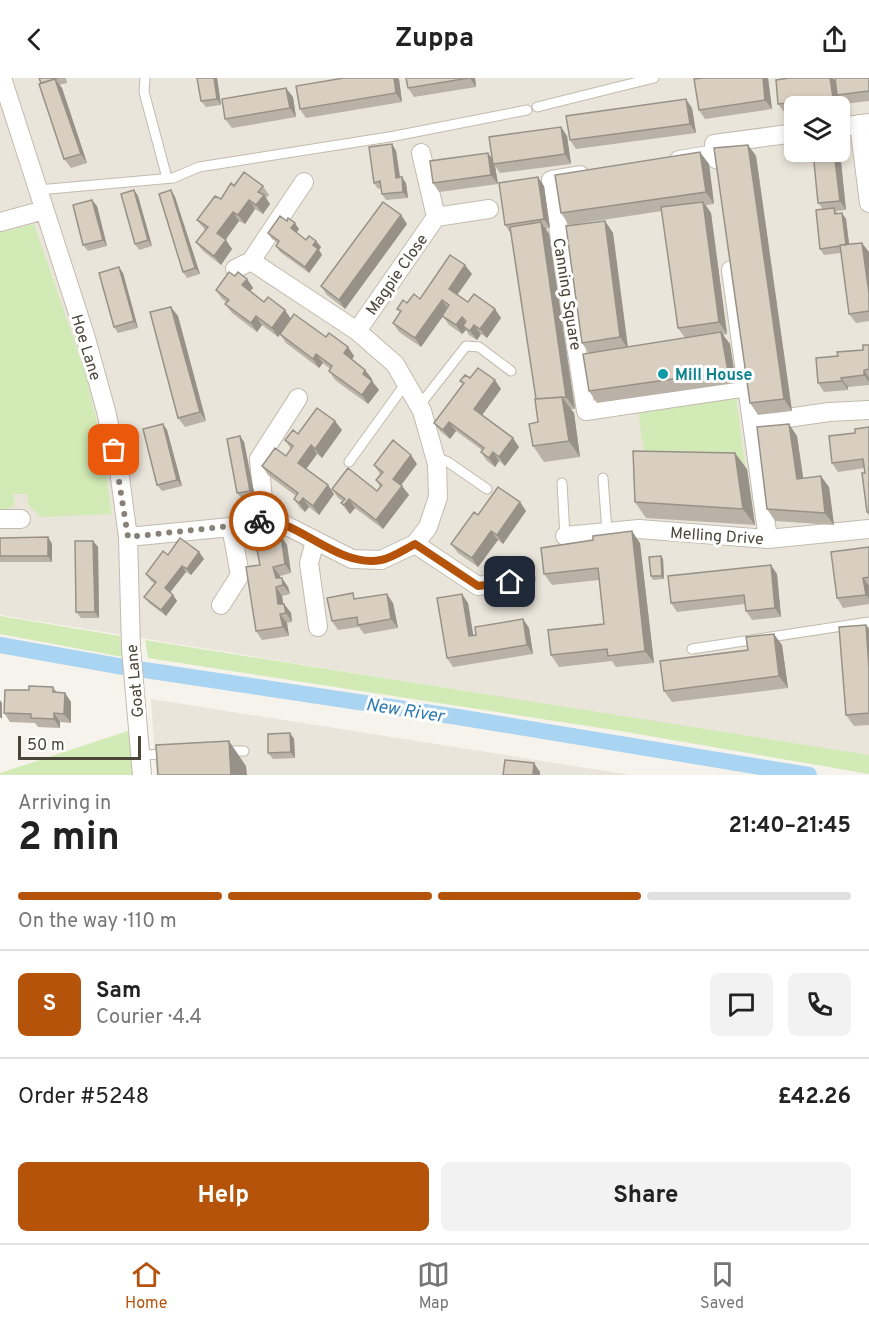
<!DOCTYPE html>
<meta charset="utf-8">
<style>
:root{--surface:#fff;--page:#f2f2f2;--text:#222;--muted:#767676;--line:#e0e0e0;--accent:#b45309}
body{margin:0;font-family:Overpass,sans-serif;background:var(--page);color:var(--text);height:100vh;display:flex;flex-direction:column;font-size:22px;white-space:nowrap}
*{box-sizing:border-box;margin:0}
p{font-size:20px;color:var(--muted)}
.icon{flex:none;width:33px;height:33px;fill:none;stroke:currentColor;stroke-width:2;stroke-linecap:round;stroke-linejoin:round}
.map{position:relative;height:697px;overflow:hidden}
.drawer{display:flex;flex-direction:column;background:var(--surface);flex:1}
.drawer>*{flex:none}
.buttons{position:absolute;left:784px;top:18px;display:grid;gap:12px}
.buttons a{display:grid;place-items:center;width:66px;height:66px;border-radius:9px;background:var(--surface);box-shadow:0 3px 9px #0003;font-size:30px}
.scale{position:absolute;left:18px;bottom:15px;width:123px;box-sizing:border-box;padding-left:6px;border:3px solid #4b4439;border-top:0;font-size:16px;line-height:21px;white-space:nowrap;color:#4b4439;-webkit-text-stroke:4px #fff;paint-order:stroke}
.pin{position:absolute;display:grid;place-items:center;width:51px;height:51px;color:#fff;margin:-26px;border-radius:12px;box-shadow:0 3px 9px #0006}
.courier{position:absolute;display:grid;place-items:center;width:60px;height:60px;margin:-30px;border:4px solid #b45309;border-radius:50%;background:#fff;color:#222;box-shadow:0 2px 8px #0007}
.summary em{font-style:normal;font-weight:700}
.summary div{display:flex;flex-direction:column-reverse}
.summary{display:flex;align-items:center;justify-content:space-between;height:102px;padding:0 18px}
h1{font-size:39px;font-weight:700;line-height:45px}
.bar{display:grid;grid-template-columns:repeat(4,1fr);gap:9px 6px;align-content:center;height:72px;padding:0 18px}
.bar i{height:8px;border-radius:4px;background:var(--line)}
.bar .current{background:var(--accent)}
.bar p{grid-column:span 4}
.line{display:flex;align-items:center;gap:15px;padding:0 18px;border-top:2px solid var(--line)}
.line div{flex:1}
.round{display:grid;place-items:center;flex:none;width:63px;height:63px;border-radius:9px;background:var(--page)}
.action{display:flex;gap:12px;margin-top:auto;padding:12px 18px}
.action a{flex:1;height:69px;border-radius:9px;background:var(--accent);color:#fff;font-size:24px;font-weight:700;line-height:69px;text-align:center}
.action a+a{background:var(--page);color:var(--text)}
header{display:flex;justify-content:space-between;align-items:center;height:78px;padding:0 18px;background:var(--surface);font-size:27px;font-weight:700}
.tab-bar{display:flex;justify-content:space-around;align-items:center;height:84px;border-top:2px solid var(--line);background:var(--surface);font-size:16px;color:var(--muted)}
.tab-bar a{display:grid;justify-items:center;gap:3px}
.tab-bar .current{color:var(--accent)}
.map>svg:first-child{display:block}
.residential{fill:#eae5da;fill-rule:evenodd}
.green{fill:#d2eab5}
.lines{fill:none;stroke-linecap:round;stroke-linejoin:round}
.canal{stroke:#a9d4f2;stroke-width:16}
.service-casing{stroke:#c2bbae;stroke-width:11}
.minor-casing{stroke:#c2bbae;stroke-width:20}
.service{stroke:#fff;stroke-width:9}
.minor{stroke:#fff;stroke-width:18}
.wall{fill:#bab2a6}
.shaded-wall{fill:#979187}
.building{fill:#d8cfc1;stroke:#979187;stroke-width:1.5}
.done{stroke:#878178;stroke-width:6;stroke-dasharray:0 10.8}
.route{stroke:#b45309;stroke-width:8}
.culture-dot{fill:#0f9aa8;stroke:#fff;stroke-width:2}
.labels{text-anchor:middle;stroke-width:6;stroke-linejoin:round;paint-order:stroke}
.street-label{font-size:16px;fill:#4b4439;stroke:#fff}
.culture-label{font-size:16px;font-weight:bold;fill:#0d838f;stroke:#fff;text-anchor:start}
.water-label{font-size:18px;font-style:italic;fill:#2e7ab2;stroke:#fff}
</style>
<header><svg class="icon" aria-label="back" viewBox="0 0 24 24"><path d="M15 5l-7 7 7 7"/></svg>Zuppa<svg class="icon" aria-label="share" viewBox="0 0 24 24"><path d="M12 15V3M7 8l5-5 5 5M5 13v7h14v-7"/></svg></header>
<div class="map">
<svg width="869" height="697" viewBox="0 0 869 697">
<rect width="100%" height="100%" fill="#f6f3ec"/>
<path class="residential" d="M0,0H869V677L649,643L0,537ZM795,28H840V74H795Z
M151,621L631,697H156Z"/>
<path class="green" d="M34,146L86,297L101,364L112,436L41,439L29,428L27,416H13L15,427L8,431H0V155Z
M736,319L745,387L645,381L638,332Z
M0,538L120,558L123,579L0,556Z
M145,562L869,677V696L620,653L148,580Z
M131,652L132,697H0V695Z"/>
<g class="lines">
<path class="canal" d="M0,567L118,588L458,639L809,697"/>
<defs>
<path id="service" d="M145,0L144,14L167,100
M537,29L654,0
M38,112L173,100L199,89L395,58L527,32
M419,328L466,268L479,269L511,293
M435,379L448,384L487,411
M349,384L406,305
M603,400L607,454
M562,405L565,458
M692,571L869,544
M224,673H244
M141,677L168,676"/>
<path id="minor" d="M2,0L85,257L106,333L119,392L128,459L131,570L142,697
M859,46L869,125
M840,49L869,45
M421,75L436,139
M716,81L714,66L795,55
M679,82L715,76
M580,97L551,102L586,333L747,309
M0,144L44,132
M235,191L251,183L304,104
M731,192L768,461
M357,253L436,139L489,131
M753,345L829,334L869,332
M0,441H21
M265,442L259,381L298,320
M565,458L639,451L768,461L869,451
M128,459L231,449L265,442L285,447L352,481L381,482L415,466L428,449L438,419L437,386L422,333L395,286L357,253L251,183
M315,463L309,485L318,549
M415,466L478,508L526,501
M221,527L240,497L231,449"/>
</defs>
<use href="#service" class="service-casing"/>
<use href="#minor" class="minor-casing"/>
<use href="#service" class="service"/>
<use href="#minor" class="minor"/>
</g>
<path class="wall" d="M39,0H66L67,5L59,7L62,10L87,85L71,90L64,81Z
M217,0L221,27L206,29L201,23Z
M406,0H475L476,9L414,19L408,10Z
M768,0L772,31L705,41L699,32Z
M869,0V23L843,26L838,18L839,28H795V34L785,35L778,26L835,3Z
M399,1L402,24L306,40L300,31Z
M293,19L296,39L232,50L225,41Z
M692,30L696,55L576,71L570,62Z
M561,49L567,58L571,86L500,95L495,88L498,106L439,114L433,105L493,81Z
M392,66L396,73L400,99L406,105L408,120L386,122L382,116L381,110L378,111L374,105Z
M748,67L756,78L792,333L758,337L750,325Z
M813,74H840L846,132L836,133L838,136L846,141L849,166L869,174V243L856,245L849,236L841,175L824,177L820,171L823,131L818,125Z
M709,86L714,126L706,127L711,135L727,256L723,257L730,266L736,305L597,325L589,313V275L582,265L605,143L613,155L628,269L685,260L678,250L662,133L569,147L561,135Z
M234,108H263L269,117L266,120L270,126L263,136L255,131L245,146L239,143L225,162L232,171L221,187L203,173L196,164L205,152L197,142Z
M544,108L550,150L546,151L549,156L575,331H571L574,335L580,379L544,384L533,368L538,344L536,321L511,156L505,147Z
M134,112L138,118L152,168L139,172L135,166Z
M171,112L175,119L200,196L187,200L183,194Z
M97,128L107,168L88,173L83,167Z
M401,137L407,146L345,231L327,217L321,208Z
M299,151L296,155L306,162L316,163L321,169L319,172L322,177L309,195L280,174L276,168L278,165L272,161L268,155Z
M123,195L138,250L118,255L114,249Z
M472,196L457,217L468,224L501,240L487,260L481,256L477,262L469,257L466,252L462,256L449,247L443,238L421,269L399,254L393,245L400,234L397,231Z
M235,198L247,201L253,210L250,213L264,224L291,241L326,259L348,269L354,278L352,282L365,292L372,301L371,302L379,312L368,326L335,302L329,293L330,291L323,285L319,290L286,265L280,256L278,259L262,247L257,254L232,235L225,226L227,225L222,221L216,212Z
M178,238L206,343L185,349L178,340Z
M869,267V307L848,309V312L824,314L818,305L838,278L863,272Z
M470,300L501,311L482,337L519,369L505,388L499,383L495,389L487,383L481,374L482,372L456,353L450,361L441,354L434,345L463,306L460,303Z
M163,346L167,352L182,408L162,413L157,407Z
M869,349V438L867,434L865,390L838,394L832,385L855,355Z
M342,352L322,380L317,376L306,391L328,407L334,416L319,437L309,429L305,434L300,430L294,421L296,418L268,397L262,388L286,378L291,371L285,362L298,356Z
M240,358L244,364L255,419L242,421L237,415Z
M797,358L803,400L829,409L834,447L775,443L767,431Z
M417,386L401,407L409,417L383,451L355,430L350,436L348,434L341,425L343,423L338,420L332,411L377,413L380,409L376,402L380,396L374,387Z
M747,391L755,447L646,440L635,424Z
M520,424L526,433L503,466L498,462L478,489L458,475L451,466L478,437Z
M281,458L287,467L291,495L280,498V500H282L288,509L290,516L282,518L283,526H284L291,535L292,544L287,545L289,558L262,562L256,553L260,487Z
M48,459L52,466V484H0V460Z
M93,463L98,469L99,540H81L76,534Z
M640,465L654,585L616,589L612,583L559,589L551,577L604,546L599,502L552,507L544,496Z
M869,469V526L843,530L837,520Z
M199,474L204,481L191,497L186,494L170,514L177,523L166,538L149,525L144,519L155,506L150,502L146,496L168,477Z
M661,478L663,481L664,501L653,502L651,498Z
M777,496L781,539L752,542L746,533L745,526L677,534L671,525Z
M357,521L393,525L398,550L364,556L359,549L338,552L332,543Z
M468,525L473,558L523,541L529,550L533,576L453,589L447,580Z
M869,551V647L854,648L846,637Z
M782,567L788,610L672,624L664,613Z
M53,609L57,614L65,615L71,624V645L60,644V650L38,649L35,645L10,644L4,635L29,612Z
M290,655L294,661L295,680L273,681L268,675Z"/>
<path class="shaded-wall" d="M214,0H217L221,27L217,21Z
M394,0H398L399,1L402,24L396,15Z
M470,0H475L476,9Z
M763,0H768L772,31L765,22Z
M830,0H833L836,4L839,28L833,20Z
M55,1L62,10L87,85L81,76Z
M286,10L293,19L296,39L290,30Z
M686,21L692,30L696,55L690,46Z
M561,49L567,58L571,86L565,76Z
M392,66L396,73L401,106L396,100Z
M748,67L756,78L792,333L784,321Z
M700,74L709,86L714,126L706,114Z
M834,74H840L846,132L840,123Z
M488,75L495,84L493,86L495,88L498,106L491,97Z
M402,99L406,105L408,120L403,114Z
M538,99L544,108L550,150L544,141Z
M134,112L138,118L152,168L148,162Z
M171,112L175,119L200,196L195,190Z
M264,117L270,126L263,136L256,127Z
M92,122L97,128L107,168L103,162Z
M249,122L255,131L245,146L238,137Z
M703,124L711,135L727,256L719,244Z
M233,134L239,143L224,164L217,155Z
M842,135L846,141L850,174L846,168Z
M401,137L407,146L345,231L339,222Z
M605,143L613,155L628,271L620,259Z
M541,144L549,156L575,331L566,319Z
M295,145L299,151L295,157L291,150Z
M226,162L232,171L221,187L214,178Z
M316,163L321,169L319,172L322,177L309,195L305,189L313,167Z
M862,165L869,174V215Z
M465,187L472,196L455,220L449,211Z
M119,189L123,195L138,250L134,243Z
M247,201L253,210L248,216L242,207Z
M442,222L448,231L421,269L415,260Z
M171,229L178,238L206,343L200,334Z
M495,231L501,240L487,260L480,251Z
M285,232L291,241L278,259L272,250Z
M256,238L262,247L257,254L251,245Z
M462,239L468,248H463L466,252L462,256L456,247Z
M474,247L481,256L477,262L470,253Z
M721,254L730,266L736,305L728,293Z
M348,269L354,278L350,284L344,275Z
M316,276L323,285L319,290L313,281Z
M365,292L372,301L369,305L363,296Z
M864,292L869,300V304L864,297Z
M841,300L848,309V312L842,303Z
M495,302L501,311L480,340L474,331Z
M372,303L379,312L368,326L362,317Z
M562,319L574,335L580,379L569,363Z
M335,343L342,352L322,380L315,371Z
M449,344L456,353L450,361L443,352Z
M163,346L167,352L182,408L177,402Z
M789,346L797,358L805,412L797,401Z
M240,358L244,364L255,419L250,413Z
M513,360L519,369L505,388L499,379Z
M311,367L317,376L304,394L298,385Z
M493,374L499,383L495,389L489,380Z
M735,375L747,391L755,447L743,431Z
M411,377L417,386L399,410L393,401Z
M821,398L829,409L834,447L825,435Z
M328,407L334,416L319,437L313,428Z
M402,408L409,417L383,451L376,442Z
M303,420L309,429L305,434L299,425Z
M349,421L355,430L350,436L344,427Z
M520,424L526,433L503,466L497,457Z
M491,453L498,462L478,489L472,480Z
M632,453L640,465L654,585L645,573Z
M281,458L287,467L291,495L285,486Z
M48,459L52,466V484L48,478Z
M93,463L98,469L99,540L95,534Z
M199,474L204,481L191,497L187,491Z
M661,478L663,481L664,501L662,498Z
M771,487L777,496L781,539L775,530Z
M182,488L186,494L169,516L165,510Z
M273,489L280,498L282,507L276,500Z
M282,500L288,509L290,516L283,507Z
M863,500L869,508V521L866,517Z
M276,509L282,518L285,535L278,526Z
M387,516L393,525L398,550L391,541Z
M462,516L468,525L475,567L469,558Z
M173,517L177,523L166,538L161,532Z
M284,526L291,535L292,544L286,535Z
M280,536L287,545L289,558L283,549Z
M523,541L529,550L533,576L527,567Z
M866,547L869,551V590Z
M774,556L782,567L788,610L779,598Z
M65,615L71,624V645L64,636Z
M0,622L2,625V641L0,639Z
M54,635L60,644V650L54,641Z
M290,655L294,661L295,680L291,674Z
M229,663L246,688L247,697H231Z
M534,685L540,694V697H533Z"/>
<path class="building" d="M39,0H58L41,5Z
M197,0H214L217,21L201,23Z
M344,0H394L396,15L300,31L296,8Z
M406,0H469L408,10Z
M703,0H763L765,22L699,32L694,1Z
M789,0H830L833,20L778,26L776,2Z
M835,0H869V13L837,17Z
M55,1L81,76L64,81L39,6Z
M286,10L290,30L225,41L222,21Z
M686,21L690,46L570,62L566,38Z
M561,49L565,76L493,86L489,59Z
M392,66L396,100L402,99L403,114L382,116L380,103L374,105L369,69Z
M748,67L784,321L750,325L714,70Z
M700,74L706,114L561,135L555,97Z
M813,74H834L840,123L818,125Z
M488,75L491,97L433,105L430,83Z
M244,94L263,108L258,114L264,117L256,127L249,122L238,137L233,134L217,155L226,162L214,178L196,164L208,149L197,142L215,118L221,121L231,105L234,108Z
M538,99L544,141L505,147L499,105Z
M134,112L148,162L135,166L121,116Z
M171,112L195,190L183,194L159,116Z
M92,122L103,162L83,167L73,127Z
M383,124L401,137L339,222L321,208Z
M703,124L719,244L678,250L661,129Z
M834,130L835,136L842,135L846,167H840V168L820,171L816,132Z
M280,138L287,143L288,140L295,145L291,150L306,162L309,158L316,163L313,167L318,171L305,189L276,168L279,163L268,155Z
M605,143L620,259L582,265L566,148Z
M541,144L566,319L536,321L510,149Z
M862,165L869,215V233L849,236L840,167Z
M450,177L465,187L449,211L468,224L474,216L495,231L480,251L474,247L470,253L463,248L466,243L462,239L456,247L442,238L449,227L442,222L415,260L393,245L401,233L397,231L403,222L407,225L414,216L420,221Z
M119,189L134,243L114,249L99,195Z
M229,194L235,198L238,194L247,201L242,207L264,224L268,219L285,232L272,250L256,238L251,245L225,226L229,222L216,212Z
M171,229L200,334L178,340L150,234Z
M294,236L326,259L329,255L348,269L344,275L365,292L363,296L372,303L362,317L329,293L332,288L316,276L313,281L280,256Z
M721,254L728,293L589,313L583,276Z
M863,267H869V291L864,292V297L841,300L842,303L818,305L816,280L838,278L837,274L863,272Z
M478,290L495,302L474,331L513,360L499,379L493,374L489,380L481,374L484,370L449,344L443,352L434,345L464,305L460,303L465,297L470,300Z
M562,319L569,363L533,368L529,346L538,344L535,321Z
M317,330L335,343L315,371L311,367L298,385L328,407L313,428L303,420L299,425L294,421L298,415L262,388L275,370L286,378L293,368L285,362L293,352L298,356Z
M163,346L177,402L157,407L143,351Z
M789,346L797,401L821,398L825,435L767,431L757,349Z
M869,349V434H867L862,395H865L863,381L832,385L829,358L855,355V351Z
M240,358L250,413L237,415L227,361Z
M393,362L411,377L393,401L402,408L376,442L349,421L344,427L341,425L345,421L332,411L348,390L377,413L382,407L376,402L383,394L374,387Z
M633,373L735,375L743,431L635,424Z
M498,409L520,424L497,457L491,453L472,480L451,466L474,434L478,437Z
M632,453L645,573L608,578L607,571L551,577L548,552L604,546L598,490L544,496L541,470L593,462V458Z
M281,458L285,486L273,489L276,500H282L283,507L276,509L278,526H284L286,535L280,536L283,549L256,553L246,489L260,487L255,461Z
M48,459V478H0V460Z
M180,460L199,474L187,491L182,488L165,510L173,517L161,532L144,519L156,504L146,496L163,473L168,477Z
M75,463H93L95,534H76Z
M869,469V499L863,500L866,517L837,520L831,474Z
M661,478L662,498H651L649,479Z
M771,487L775,530L746,533L744,517L671,525L668,498Z
M353,515L354,521L387,516L391,541L358,547L357,539L332,543L327,520Z
M462,516L469,558L476,557L475,549L523,541L527,567L447,580L437,520Z
M866,547L869,590V635L846,637L839,549Z
M774,556L779,598L664,613L660,583L748,572L746,559Z
M29,608L53,609V614L65,615L64,636L54,635V641L31,640V636L4,635L5,612H29Z
M290,655L291,674L268,675V656Z
M229,663L231,697H158L156,667Z
M505,682L534,685L533,697H503Z"/>
<g class="lines">
<path class="done" d="M114,372L128,459L231,448L259,443"/>
<path class="route" d="M259,443C294,437 337,491 381,482C392,480 405,471 415,466L478,508L510,504"/>
</g>
<circle class="culture-dot" cx="663" cy="296" r="6"/>
<g class="labels">
<g class="street-label">
<text transform="translate(396 196) rotate(-55)" y="6">Magpie Close</text>
<text transform="translate(568 216) rotate(81)" y="6">Canning Square</text>
<text transform="translate(87 269) rotate(73)" y="6">Hoe Lane</text>
<text transform="translate(717 457) rotate(4)" y="6">Melling Drive</text>
<text transform="translate(134 603) rotate(-95)" y="6">Goat Lane</text>
</g>
<g class="culture-label">
<text x="675" y="302">Mill House</text>
</g>
<g class="water-label">
<text transform="translate(405 632) rotate(9)" y="6">New River</text>
</g>
</g>
</svg>
<div class="buttons">
<a><svg class="icon" aria-label="layers" viewBox="0 0 24 24"><path d="M12 4l9 5-9 5-9-5zM3 14l9 5 9-5"/></svg></a>
</div>
<div class="scale">50 m</div>
<div class="pin" style="left:114px;top:372px;background:#ea580c"><svg class="icon" aria-label="bag" viewBox="0 0 24 24"><path d="M5 8h14l-1 12H6zM9 8a3 3 0 0 1 6 0"/></svg></div>
<div class="pin" style="left:510px;top:504px;background:#1f2937"><svg class="icon" aria-label="home" viewBox="0 0 24 24"><path d="M3 11l9-7 9 7M6 9v11h12V9"/></svg></div>
<div class="courier" style="left:259px;top:443px"><svg class="icon" aria-label="bike" viewBox="0 0 24 24"><circle cx="6" cy="16" r="4"/><circle cx="18" cy="16" r="4"/><path d="M6 16l4-8h5l3 8M10 8l3 8H6M13 5h3"/></svg></div>
</div>
<section class="drawer">
<div class="summary"><div><h1>2 min</h1><p>Arriving in</p></div><em>21:40–21:45</em></div>
<div class="bar"><i class="current"></i><i class="current"></i><i class="current"></i><i></i><p>On the way · 110 m</p></div>
<div class="line" style="height:108px"><b class="round" style="background:var(--accent);color:#fff">S</b><div><b>Sam</b><p>Courier · 4.4</p></div><a class="round"><svg class="icon" aria-label="chat" viewBox="0 0 24 24"><path d="M4 5h16v11H9l-5 4z"/></svg></a><a class="round"><svg class="icon" aria-label="phone" viewBox="0 0 24 24"><path d="M5 4h4l2 5-3 2q2 4 5 5l2-3 5 2v4C11 20 4 13 5 4z"/></svg></a></div>
<div class="line" style="height:78px"><div>Order #5248</div><b>£42.26</b></div>
<div class="action"><a>Help</a><a>Share</a></div>
</section>
<nav class="tab-bar">
<a class="current"><svg class="icon" aria-label="home" viewBox="0 0 24 24"><path d="M3 11l9-7 9 7M6 9v11h12V9"/></svg>Home</a>
<a><svg class="icon" aria-label="map" viewBox="0 0 24 24"><path d="M3 6l6-2 6 2 6-2v14l-6 2-6-2-6 2zM9 4v14M15 6v14"/></svg>Map</a>
<a><svg class="icon" aria-label="saved" viewBox="0 0 24 24"><path d="M7 4h10v16l-5-4-5 4z"/></svg>Saved</a>
</nav>
